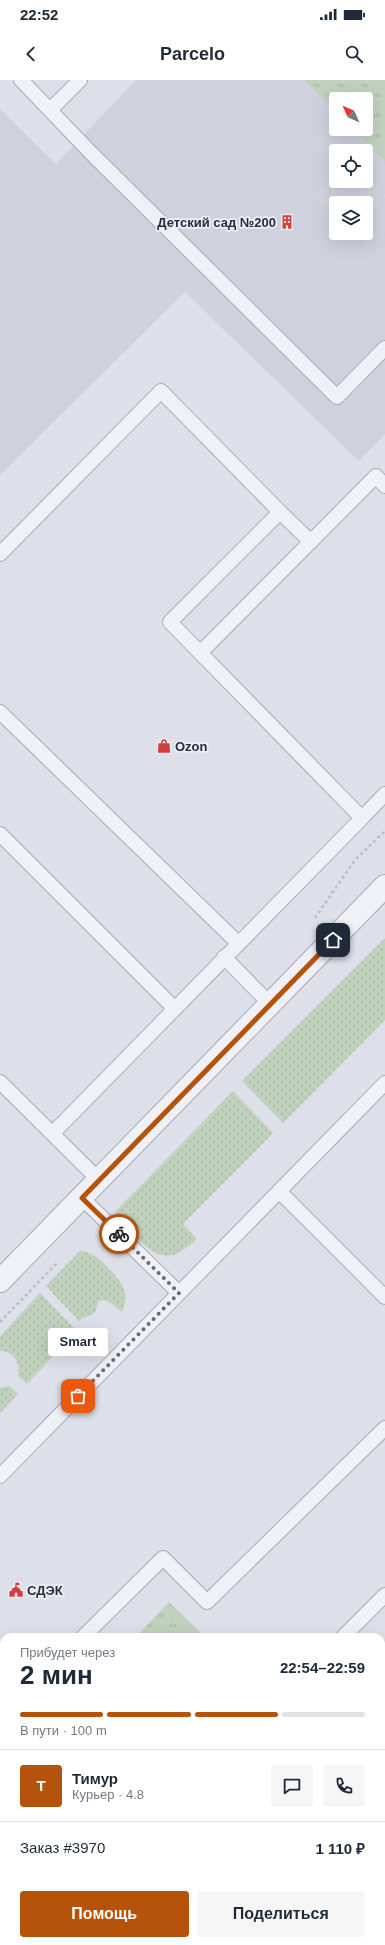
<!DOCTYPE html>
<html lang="ru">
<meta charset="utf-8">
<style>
:root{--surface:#fff;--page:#f6f6f7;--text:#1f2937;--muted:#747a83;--line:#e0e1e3;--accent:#b45309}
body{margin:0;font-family:Arial,sans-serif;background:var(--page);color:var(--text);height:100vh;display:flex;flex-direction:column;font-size:15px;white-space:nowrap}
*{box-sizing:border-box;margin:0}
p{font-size:13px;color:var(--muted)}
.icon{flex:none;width:22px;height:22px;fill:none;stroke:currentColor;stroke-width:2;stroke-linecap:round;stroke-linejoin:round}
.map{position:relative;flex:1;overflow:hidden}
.drawer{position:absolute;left:0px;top:1553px;width:385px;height:312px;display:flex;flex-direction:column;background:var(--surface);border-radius:12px 12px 0 0;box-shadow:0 4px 16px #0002}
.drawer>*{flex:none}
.needle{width:26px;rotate:315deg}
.controls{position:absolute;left:329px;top:12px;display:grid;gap:8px}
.controls a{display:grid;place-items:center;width:44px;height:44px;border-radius:4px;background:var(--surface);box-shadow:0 4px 16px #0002;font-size:20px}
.pin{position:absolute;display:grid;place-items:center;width:34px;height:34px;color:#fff;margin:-17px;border-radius:8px;box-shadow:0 2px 6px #0006}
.courier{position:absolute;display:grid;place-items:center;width:40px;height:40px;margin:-20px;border:3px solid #b45309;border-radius:50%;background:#fff;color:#222;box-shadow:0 1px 5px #0007}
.bubble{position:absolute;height:28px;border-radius:4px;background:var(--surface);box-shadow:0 4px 16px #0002;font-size:13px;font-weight:800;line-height:28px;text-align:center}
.head em{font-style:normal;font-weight:800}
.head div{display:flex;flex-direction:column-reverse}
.head{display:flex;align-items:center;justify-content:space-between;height:68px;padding:0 20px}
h1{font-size:26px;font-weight:800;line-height:30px}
.bar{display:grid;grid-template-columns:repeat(4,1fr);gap:6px 4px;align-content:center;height:48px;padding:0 20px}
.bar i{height:5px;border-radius:3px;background:var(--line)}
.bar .current{background:var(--accent)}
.bar p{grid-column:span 4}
.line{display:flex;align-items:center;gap:10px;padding:0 20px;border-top:1px solid var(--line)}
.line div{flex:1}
.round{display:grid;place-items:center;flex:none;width:42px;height:42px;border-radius:4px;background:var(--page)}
.primary-button{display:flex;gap:8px;margin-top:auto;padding:8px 20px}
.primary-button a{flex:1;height:46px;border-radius:4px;background:var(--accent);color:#fff;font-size:16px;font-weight:800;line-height:46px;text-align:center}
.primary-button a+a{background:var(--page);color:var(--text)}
.status{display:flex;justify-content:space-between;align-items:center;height:28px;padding:0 20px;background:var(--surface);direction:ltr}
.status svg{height:11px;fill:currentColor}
header{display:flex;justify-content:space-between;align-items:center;height:52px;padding:0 20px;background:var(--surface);font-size:18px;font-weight:800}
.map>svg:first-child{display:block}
.built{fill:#cfd2dd;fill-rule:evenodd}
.grass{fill:url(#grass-dots)}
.park{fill:url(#park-tufts)}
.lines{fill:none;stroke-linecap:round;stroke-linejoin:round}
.lane-casing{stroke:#a6aab5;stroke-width:16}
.street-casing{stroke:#a6aab5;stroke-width:24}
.path{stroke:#bbbec6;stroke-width:2.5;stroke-dasharray:3 3;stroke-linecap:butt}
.lane{stroke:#f0f1f6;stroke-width:14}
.street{stroke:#f0f1f6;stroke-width:22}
.done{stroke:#666b7a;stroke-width:4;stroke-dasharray:0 7.2}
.route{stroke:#b45309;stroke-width:5}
.labels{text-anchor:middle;stroke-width:3.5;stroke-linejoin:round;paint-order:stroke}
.poi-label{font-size:13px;font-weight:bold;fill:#262c3e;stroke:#eceff5;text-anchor:start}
</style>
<div class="status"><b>22:52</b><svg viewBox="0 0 49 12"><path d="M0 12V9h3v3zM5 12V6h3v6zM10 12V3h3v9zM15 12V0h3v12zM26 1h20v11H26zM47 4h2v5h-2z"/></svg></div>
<header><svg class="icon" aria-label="back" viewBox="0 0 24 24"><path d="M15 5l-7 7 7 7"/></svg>Parcelo<svg class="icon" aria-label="search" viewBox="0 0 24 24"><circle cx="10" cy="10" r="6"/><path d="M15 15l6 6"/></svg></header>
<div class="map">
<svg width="385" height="1865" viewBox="0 0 385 1865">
<defs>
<pattern id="grass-dots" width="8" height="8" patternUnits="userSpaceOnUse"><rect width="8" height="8" fill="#c0d2be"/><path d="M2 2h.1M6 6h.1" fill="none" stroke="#a5b4a4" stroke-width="1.8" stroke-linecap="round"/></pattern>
<pattern id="park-tufts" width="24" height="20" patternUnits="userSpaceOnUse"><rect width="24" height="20" fill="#c0d2be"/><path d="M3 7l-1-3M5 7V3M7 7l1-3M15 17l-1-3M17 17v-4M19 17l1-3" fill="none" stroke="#a5b4a4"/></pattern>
</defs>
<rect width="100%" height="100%" fill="#dde0e8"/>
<path class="built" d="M136,0H385V354L359,381L185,212L0,395V29L56,84ZM336,19H366V49H336ZM336,71H366V101H336ZM336,123H366V153H336Z"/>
<path class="grass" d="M385,858V940L283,1043L242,1001Z
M233,1011L273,1053L183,1144L197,1159C170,1184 159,1179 134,1156C126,1148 119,1143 115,1132Z
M80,1171C92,1172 98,1178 106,1186C121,1201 131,1211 122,1232L110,1222L102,1220L98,1222C97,1238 86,1234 79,1241L46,1206Z
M40,1213L77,1251L27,1304L18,1296C21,1283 14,1271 0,1271V1256Z
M9,1306L18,1314L0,1333V1308Z
M0,1788L4,1792V1861H76L80,1865H0Z"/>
<path class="park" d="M304,0H385V81L353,49H366V19H336V32Z
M169,1522L205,1557H136Z
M385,1773V1808L381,1805V1777Z"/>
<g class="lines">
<defs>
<path id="lane" d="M21,0L91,73L337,317L385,268
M50,30L80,0
M280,432L311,462
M0,474L161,311L280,432L170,542L362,738L53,1053
M200,573L376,396L385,406
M0,632L238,863
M362,738L385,714
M0,754L174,928
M224,877L271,925
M0,1002L99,1100
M279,1111L385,1217
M82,1118L179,1213
M0,1396L385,1003
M83,1557L163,1478L207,1522L385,1348
M343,1557L385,1515
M381,1691L385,1693
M0,1711L4,1715
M381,1854L385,1858
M151,1861L156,1865"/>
<path id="street" d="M0,1201L385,806"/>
</defs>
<use href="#lane" class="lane-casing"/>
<use href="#street" class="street-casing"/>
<path class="path" d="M315,838L355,780L385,751
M0,1242L58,1182
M0,1777L4,1780
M86,1861L90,1865"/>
<use href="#lane" class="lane"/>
<use href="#street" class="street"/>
</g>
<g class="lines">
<path class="done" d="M78,1316L179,1213L119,1154"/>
<path class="route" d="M119,1154L82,1118L333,860"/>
</g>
<defs>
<symbol id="building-bare" viewBox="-9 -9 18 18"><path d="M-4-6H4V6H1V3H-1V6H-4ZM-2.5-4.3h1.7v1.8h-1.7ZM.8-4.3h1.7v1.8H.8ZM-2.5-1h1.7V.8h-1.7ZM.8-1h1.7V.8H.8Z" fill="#d23d3e" stroke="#eceff5" stroke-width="2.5" paint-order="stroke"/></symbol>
<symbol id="shop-bare" viewBox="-9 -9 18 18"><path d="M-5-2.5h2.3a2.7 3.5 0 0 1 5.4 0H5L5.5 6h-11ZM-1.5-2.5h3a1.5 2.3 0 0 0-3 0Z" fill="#d23d3e" stroke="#eceff5" stroke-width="2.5" paint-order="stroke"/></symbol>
<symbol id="civic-bare" viewBox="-9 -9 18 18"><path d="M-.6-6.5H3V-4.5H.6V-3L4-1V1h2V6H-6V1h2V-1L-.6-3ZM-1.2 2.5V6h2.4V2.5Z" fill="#d23d3e" stroke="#eceff5" stroke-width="2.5" paint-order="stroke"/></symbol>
</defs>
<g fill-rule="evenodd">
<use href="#building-bare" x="277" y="132" width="20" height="20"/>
<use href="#shop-bare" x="154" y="656" width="20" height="20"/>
<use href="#civic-bare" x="6" y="1500" width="20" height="20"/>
</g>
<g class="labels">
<g class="poi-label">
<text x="276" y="147" text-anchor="end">Детский сад №200</text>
<text x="175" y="671">Ozon</text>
<text x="27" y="1515">СДЭК</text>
</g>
</g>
</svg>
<div class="controls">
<a><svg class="needle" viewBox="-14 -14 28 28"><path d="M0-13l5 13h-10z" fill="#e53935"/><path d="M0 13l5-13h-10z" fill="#747a83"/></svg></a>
<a><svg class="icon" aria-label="locate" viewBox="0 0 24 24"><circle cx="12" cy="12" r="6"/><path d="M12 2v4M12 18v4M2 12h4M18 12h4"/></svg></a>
<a><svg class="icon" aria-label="layers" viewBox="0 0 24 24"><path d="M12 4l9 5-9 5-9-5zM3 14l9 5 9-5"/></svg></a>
</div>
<div class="pin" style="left:78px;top:1316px;background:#ea580c"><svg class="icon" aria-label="bag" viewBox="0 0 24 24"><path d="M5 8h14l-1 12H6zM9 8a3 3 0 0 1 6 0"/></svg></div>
<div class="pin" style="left:333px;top:860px;background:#1f2937"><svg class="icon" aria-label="home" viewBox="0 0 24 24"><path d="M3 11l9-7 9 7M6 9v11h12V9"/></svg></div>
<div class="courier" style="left:119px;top:1154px"><svg class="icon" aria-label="bike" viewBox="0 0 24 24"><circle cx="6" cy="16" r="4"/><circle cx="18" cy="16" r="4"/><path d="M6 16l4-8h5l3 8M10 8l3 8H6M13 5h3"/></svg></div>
<div class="bubble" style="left:48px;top:1248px;width:60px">Smart</div>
<section class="drawer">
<div class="head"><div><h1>2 мин</h1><p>Прибудет через</p></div><em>22:54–22:59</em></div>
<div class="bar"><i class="current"></i><i class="current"></i><i class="current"></i><i></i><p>В пути · 100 m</p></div>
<div class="line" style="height:72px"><b class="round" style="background:var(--accent);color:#fff">Т</b><div><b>Тимур</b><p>Курьер · 4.8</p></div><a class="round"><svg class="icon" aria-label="chat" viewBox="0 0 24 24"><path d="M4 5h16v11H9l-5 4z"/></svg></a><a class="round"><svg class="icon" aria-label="phone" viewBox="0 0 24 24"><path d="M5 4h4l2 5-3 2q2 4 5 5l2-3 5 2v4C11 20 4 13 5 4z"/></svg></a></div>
<div class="line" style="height:52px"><div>Заказ #3970</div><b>1 110 ₽</b></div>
<div class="primary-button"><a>Помощь</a><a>Поделиться</a></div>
</section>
</div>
